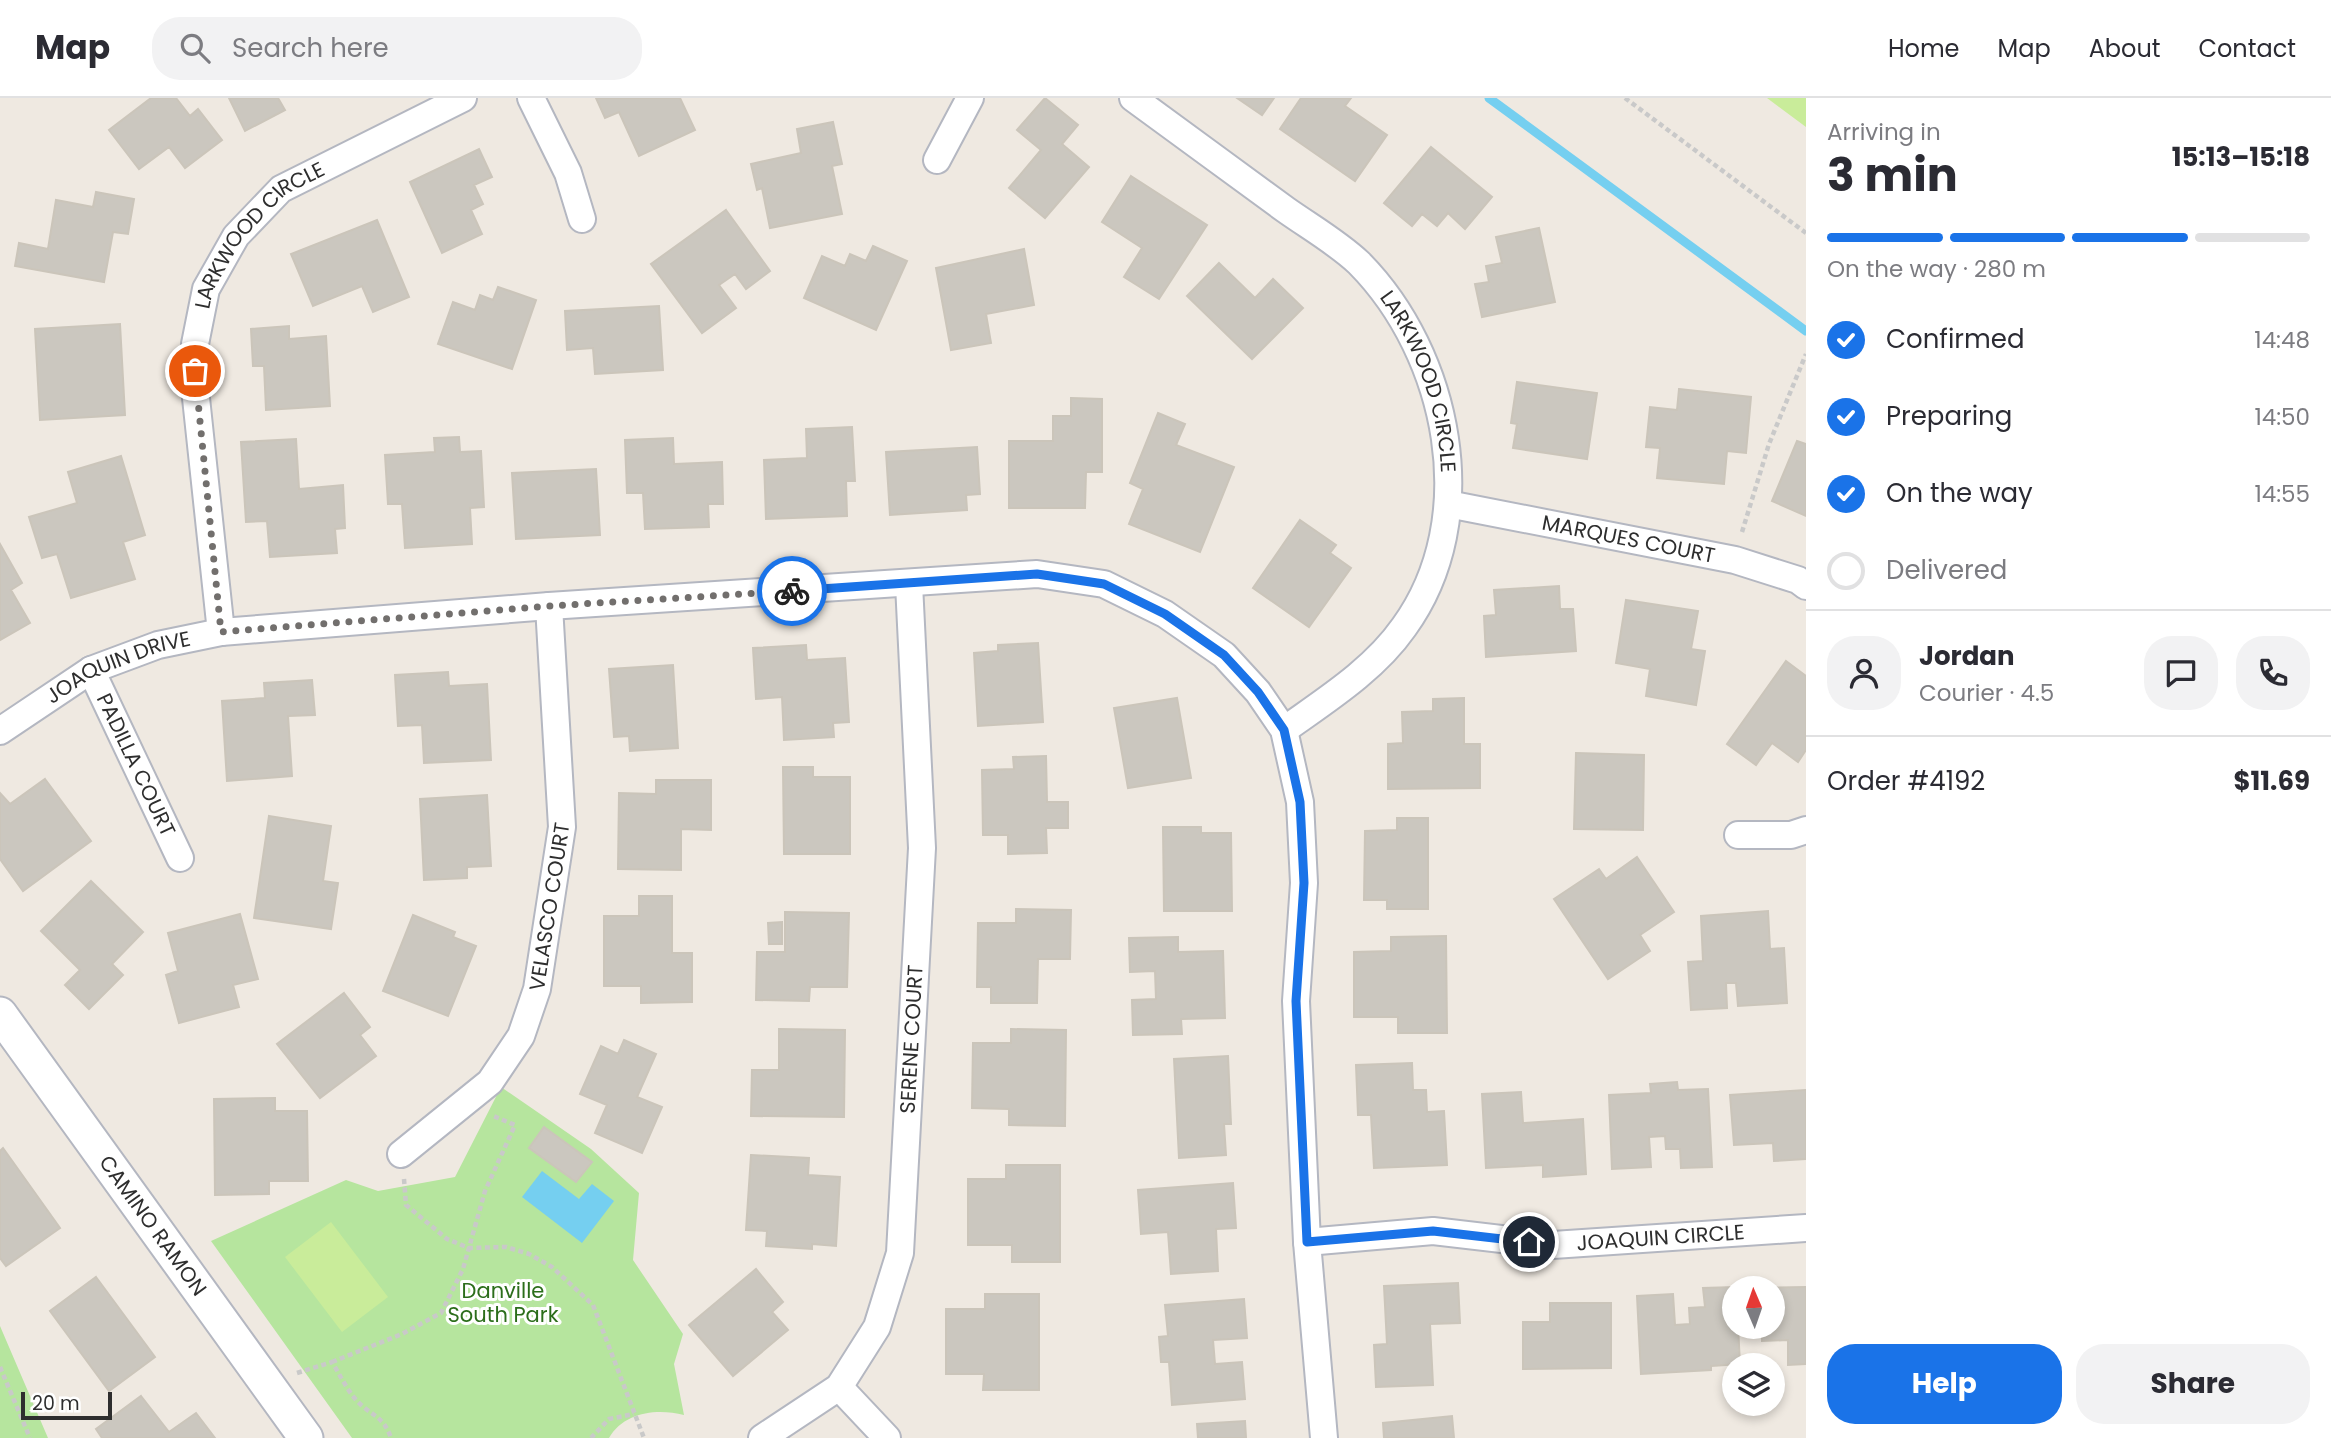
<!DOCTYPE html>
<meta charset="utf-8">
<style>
:root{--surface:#fff;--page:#f2f2f3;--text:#2b2b33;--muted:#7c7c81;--line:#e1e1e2;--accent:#1a73e8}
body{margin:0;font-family:Poppins,sans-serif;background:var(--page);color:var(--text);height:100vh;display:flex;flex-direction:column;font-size:26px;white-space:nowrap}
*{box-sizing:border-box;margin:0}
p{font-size:23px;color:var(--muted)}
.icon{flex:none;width:38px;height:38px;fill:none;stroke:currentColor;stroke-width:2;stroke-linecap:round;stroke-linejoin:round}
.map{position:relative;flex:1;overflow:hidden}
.panel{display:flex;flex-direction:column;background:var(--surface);width:525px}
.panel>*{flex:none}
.needle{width:46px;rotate:358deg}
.tools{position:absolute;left:1722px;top:1178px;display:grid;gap:14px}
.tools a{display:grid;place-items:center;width:63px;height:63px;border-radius:50%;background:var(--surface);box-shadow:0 4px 10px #0003;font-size:35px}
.scale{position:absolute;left:21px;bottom:18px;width:91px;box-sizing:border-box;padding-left:7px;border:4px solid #2e2e2e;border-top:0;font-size:19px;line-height:24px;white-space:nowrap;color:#2e2e2e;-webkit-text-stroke:5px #fff;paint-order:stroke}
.pin{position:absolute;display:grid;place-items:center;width:60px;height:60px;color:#fff;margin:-30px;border:4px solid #fff;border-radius:50%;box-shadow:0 2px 7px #0007}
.courier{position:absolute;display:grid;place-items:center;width:70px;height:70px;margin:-35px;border:5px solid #1a73e8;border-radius:50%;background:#fff;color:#222;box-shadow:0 2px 9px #0007}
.head em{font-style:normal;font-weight:700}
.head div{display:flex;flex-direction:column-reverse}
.head{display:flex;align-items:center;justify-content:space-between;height:119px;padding:0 21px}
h1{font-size:46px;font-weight:700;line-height:52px}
.bar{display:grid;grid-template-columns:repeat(4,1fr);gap:10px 7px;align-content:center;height:84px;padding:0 21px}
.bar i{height:9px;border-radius:5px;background:var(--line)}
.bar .active{background:var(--accent)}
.bar p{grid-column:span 4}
.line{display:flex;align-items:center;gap:18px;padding:0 21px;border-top:2px solid var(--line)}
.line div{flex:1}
.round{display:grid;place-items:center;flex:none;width:74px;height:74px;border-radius:28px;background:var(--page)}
ol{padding:0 21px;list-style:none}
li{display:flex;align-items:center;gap:21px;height:77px}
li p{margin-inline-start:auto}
li .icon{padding:7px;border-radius:50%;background:var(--accent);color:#fff;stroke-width:4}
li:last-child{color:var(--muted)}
li i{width:38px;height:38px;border:4px solid var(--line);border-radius:50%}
.button{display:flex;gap:14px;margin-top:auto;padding:14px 21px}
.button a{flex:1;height:80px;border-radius:28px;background:var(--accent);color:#fff;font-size:28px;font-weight:700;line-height:80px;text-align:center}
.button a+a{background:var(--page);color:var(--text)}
header{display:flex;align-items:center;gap:42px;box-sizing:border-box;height:98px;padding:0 35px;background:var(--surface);border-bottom:2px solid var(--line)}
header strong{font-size:33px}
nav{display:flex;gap:38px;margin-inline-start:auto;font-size:24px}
.search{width:490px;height:63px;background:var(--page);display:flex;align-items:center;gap:18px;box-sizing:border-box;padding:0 24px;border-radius:28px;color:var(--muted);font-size:26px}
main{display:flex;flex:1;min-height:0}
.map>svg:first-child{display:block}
.green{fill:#b6e59e}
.pitch{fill:#c9ec9a}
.water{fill:#75cff0}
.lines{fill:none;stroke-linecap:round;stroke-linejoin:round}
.stream{stroke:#75cff0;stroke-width:9}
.building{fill:#cbc7bf;stroke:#cbc5ba;stroke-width:2}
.minor-casing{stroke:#b4b7c1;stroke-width:30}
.tertiary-casing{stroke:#b4b7c1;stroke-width:37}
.path{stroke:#c9c9c9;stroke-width:4.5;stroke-dasharray:5 3.5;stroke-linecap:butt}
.minor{stroke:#fff;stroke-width:26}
.tertiary{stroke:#fff;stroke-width:33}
.done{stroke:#726f6d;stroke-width:7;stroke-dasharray:0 12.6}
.route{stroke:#1a73e8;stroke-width:9}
.labels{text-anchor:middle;stroke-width:6;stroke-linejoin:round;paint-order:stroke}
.street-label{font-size:21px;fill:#2e2e2e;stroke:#fff}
.park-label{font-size:21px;fill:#2c6e1b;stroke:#fff}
</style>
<header>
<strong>Map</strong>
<div class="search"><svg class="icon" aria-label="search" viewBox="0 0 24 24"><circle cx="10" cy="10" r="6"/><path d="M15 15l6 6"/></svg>Search here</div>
<nav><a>Home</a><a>Map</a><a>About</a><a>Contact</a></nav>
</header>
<main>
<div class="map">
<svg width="1806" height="1340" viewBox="0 0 1806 1340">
<rect width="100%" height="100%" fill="#efe9e1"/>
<path class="green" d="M501,989L591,1051L639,1095L633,1162L683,1236L674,1266L684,1317C657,1310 624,1314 609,1340H352L211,1143L346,1082L378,1093L455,1079Z
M0,1228L48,1340H0Z"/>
<path class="pitch" d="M1767,0H1806V29Z
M331,1124L388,1199L342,1234L285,1159Z"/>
<path class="water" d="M542,1073L579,1101L592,1086L614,1103L582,1145L522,1099Z"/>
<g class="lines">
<path class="stream" d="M1489,0L1806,233"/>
</g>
<path class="building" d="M151,0H176L190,18L198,11L222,42L185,70L169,49L139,71L109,32Z
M229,0H278L285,12L245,33Z
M596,0H680L695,32L639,58L619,14L605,20Z
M1045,0L1078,27L1062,46L1089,69L1045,120L1009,90L1041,52L1017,32Z
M1237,0H1274L1262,17Z
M1301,0H1351L1345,8L1387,37L1355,83L1280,31Z
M833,24L842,66L832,68L842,116L770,130L762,90L757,92L751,66L801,55L797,31Z
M1431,49L1492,99L1465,131L1448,115L1437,128L1422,116L1412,128L1384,105Z
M479,51L492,79L474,87L483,106L471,112L482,136L442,155L410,84Z
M1131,78L1207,127L1159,201L1124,179L1142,150L1102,124Z
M96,94L134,101L128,136L113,134L104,184L15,168L19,145L48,151L56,102L93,109Z
M726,112L770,173L746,191L735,176L719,187L736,210L702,235L651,166Z
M377,122L409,199L373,214L362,188L313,208L291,156Z
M1539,130L1555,204L1482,219L1475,186L1489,184L1486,168L1502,165L1496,139Z
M873,148L907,163L876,232L804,200L822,158L845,168L850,156L866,163Z
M1024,151L1034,207L986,216L991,245L951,252L936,170Z
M1219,165L1255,200L1273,181L1303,210L1252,261L1187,198Z
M498,189L536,202L512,271L438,246L453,204L475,212L480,197L493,202Z
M659,208L663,272L595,276L593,250L567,252L565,213Z
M120,226L125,317L40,322L35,231Z
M289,228V241L326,238L330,308L266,312L264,268H253L251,231Z
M1517,284L1597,295L1587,361L1513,350L1517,326L1511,325Z
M1679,291L1751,299L1746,355L1727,353L1724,386L1657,380L1660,350L1646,349L1650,309L1677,312Z
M1071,300L1102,301V374H1086L1085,410H1009V343H1053V318H1071Z
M1158,315L1185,326L1176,347L1234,369L1200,454L1129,426L1143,391L1130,385Z
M852,329L855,383H846L847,418L766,421L764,362L807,360L806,331Z
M459,339L460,354L481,353L484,409L470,410L472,446L405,450L402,406H388L385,357L435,354L434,340Z
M673,340L674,366L722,364L723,406H708L709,429L645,431L643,395H627L625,342Z
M296,341L299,391L343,387L345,430L335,431L337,455L270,459L267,423L246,424L241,344Z
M1797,343L1806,346V418L1772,403Z
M977,349L980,396L966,397L967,412L890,417L886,354Z
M121,358L145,437L123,444L135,481L71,500L57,456L42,460L29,419L77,405L68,374Z
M596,371L600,437L516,441L512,375Z
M1300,422L1336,447L1330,455L1351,470L1309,529L1253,490Z
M0,446L22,485L11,492L30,525L0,542Z
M1559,488L1560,511H1573L1576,553L1486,559L1484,518L1496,517L1494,492Z
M1626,502L1698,513L1691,551L1705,553L1696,607L1646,598L1650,571L1616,565Z
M1038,545L1043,624L978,628L974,555L998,553V547Z
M806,547L807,562L845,560L849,624L833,625L834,639L784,642L782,599L756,601L753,550Z
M1786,563L1806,578V652L1798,664L1772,645L1756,667L1727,646Z
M673,567L678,650L630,653L629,638L614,639L609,571Z
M448,574L449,588L487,586L491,662L424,665L422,627L398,628L395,577Z
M312,582L315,617L288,618L292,678L227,683L222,603L265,600L264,585Z
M1177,600L1191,680L1128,690L1114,610Z
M1464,600V646H1480V690L1388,691V646L1403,645L1402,614L1433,613V601Z
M1576,655L1644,657L1643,732L1574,731Z
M1046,658L1047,704H1068V730H1046L1047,755L1008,756V737H983L982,672L1014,671L1013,659Z
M783,669H813V679H850V756H784Z
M45,681L91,743L23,793L0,761V695L10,706Z
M656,682H711V732L681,731V772L618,771L619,695L656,696Z
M487,697L491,768L467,769V780L424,782L420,701Z
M269,718L331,728L323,783L338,785L331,831L254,820Z
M1397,720H1428V811H1387V802H1364L1365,733L1397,732Z
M1163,729H1201V735H1231L1232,813H1164Z
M1637,759L1674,814L1640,837L1650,853L1608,881L1554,801L1599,771L1606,781Z
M91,783L143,834L112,866L123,877L89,911L65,887L80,872L41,833Z
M639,798H672V855H692V904L641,905V888H604V818H639Z
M1016,811L1071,812L1070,861H1038L1037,905H991V889H977L978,825H1016Z
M1768,813L1770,851L1784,850L1787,905L1738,908L1736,885H1726L1727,910L1691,912L1688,864L1703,863L1701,818Z
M785,814L849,815L847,889H810L809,903L756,902L757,854H785Z
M240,816L258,881L233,887L239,909L179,925L166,877L178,873L168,835Z
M413,817L455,834L453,839L476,848L448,918L383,893Z
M782,824V846H769L768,825Z
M1446,838L1447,935H1398V919H1354V854L1391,853V839Z
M1178,839V854L1223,853L1225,920L1181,921L1182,936L1133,937L1132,902L1156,901L1155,873L1130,874L1129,840Z
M344,895L370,929L360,937L376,958L320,1000L277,946Z
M779,931L845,932L844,1019L751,1018L752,972H779Z
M1011,931L1066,932L1065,1028L1009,1027V1011L972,1010L973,945H1011Z
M624,942L656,956L637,999L662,1009L642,1055L595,1035L607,1007L580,996L601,948L618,956Z
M1228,958L1231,1026H1224L1226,1057L1179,1060L1174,961Z
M1412,965L1413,992H1426L1427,1014L1444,1013L1447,1067L1374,1070L1371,1017H1358L1356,967Z
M1677,984L1678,992L1708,991L1712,1069L1681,1070L1680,1051H1666L1665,1038L1649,1039L1651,1069L1612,1071L1609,997L1651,995L1650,986Z
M1806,992V1061L1774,1063L1773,1045L1734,1047L1730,997Z
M1521,994L1523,1025L1583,1021L1586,1076L1543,1079V1067L1486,1070L1482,996Z
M275,1000V1013H307L308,1083H269V1096L215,1097L214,1001Z
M544,1029L592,1064L576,1084L529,1050Z
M3,1050L60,1130L6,1168L0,1160V1053Z
M751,1057L809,1060L808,1077L840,1079L836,1148L812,1146V1151L766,1148L767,1133L746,1132Z
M1006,1067H1060V1164H1012V1147H968V1081H1006Z
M1233,1085L1236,1130L1216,1131L1218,1173L1171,1176L1168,1134L1141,1136L1138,1092Z
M756,1171L783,1204L772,1214L788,1232L733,1278L689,1227Z
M96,1179L155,1259L109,1293L50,1213Z
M1458,1185L1460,1225L1430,1226L1433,1287L1376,1289L1374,1247L1387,1246L1384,1188Z
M1735,1189L1734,1228H1738L1740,1266L1711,1268V1272L1641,1276L1637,1198L1673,1196L1675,1227L1690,1226L1689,1210L1705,1209L1703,1190Z
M1806,1189V1266L1788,1267V1242L1762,1243V1228H1773V1190H1761Z
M985,1196H1039V1292H983L984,1276H946V1211H985Z
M1244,1201L1247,1240L1213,1242L1215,1266L1242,1264L1245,1301L1172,1307L1169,1264H1161L1159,1239L1168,1238L1165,1207Z
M1550,1205H1611V1270L1523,1271V1224H1550Z
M141,1298L169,1334L196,1315L215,1340H102L96,1331Z
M1452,1318L1454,1340H1384L1383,1325Z
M1245,1323L1246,1340H1198L1197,1326Z"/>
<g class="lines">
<defs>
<g id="minor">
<path d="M531,0L568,75L582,121"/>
<path id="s1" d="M1133,0C1184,37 1235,75 1286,112C1310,129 1338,145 1359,165C1449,256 1483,420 1404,529C1374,572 1326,602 1284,632"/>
<path d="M937,62L970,0"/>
<path id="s2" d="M1448,406L1735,462L1798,482L1806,488"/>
<path id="s3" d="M221,534L196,300L195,246L206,191L236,138L281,91L463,0"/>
<path id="s4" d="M91,572L180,760"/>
<path id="s5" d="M0,633L91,572L158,547L221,534L549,508L1037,476L1104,486L1165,516L1224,557L1258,594L1284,632L1300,704L1304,785L1296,903L1307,1144L1324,1340"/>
<path d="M1738,737H1791L1806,732"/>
<path id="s6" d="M401,1056L490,984L521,938L537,891L562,729L549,508"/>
<path id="s7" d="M1307,1144L1433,1133L1553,1147L1806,1130"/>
<path d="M839,1289L887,1340"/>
<path id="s8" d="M762,1340L839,1289L877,1229L900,1155L922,750L909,486"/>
</g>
<g id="tertiary">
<path id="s9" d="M0,916L306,1340"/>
</g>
</defs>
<use href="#minor" class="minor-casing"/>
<use href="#tertiary" class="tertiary-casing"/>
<path class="path" d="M1625,0L1806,135
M1742,434L1769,346L1806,256
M404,1081L406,1107L447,1141L469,1150L506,1149L529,1156L552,1169L593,1207L644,1340
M332,1264L402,1236L441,1215L463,1171L485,1093L515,1027L491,1017
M0,1269L30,1340
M297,1275L332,1264C340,1277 347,1292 357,1303C371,1318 383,1317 391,1340
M591,1340L609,1321L634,1316"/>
<use href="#minor" class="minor"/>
<use href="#tertiary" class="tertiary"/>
</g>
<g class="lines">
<path class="done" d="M195,273L221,534L549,508L792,493"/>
<path class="route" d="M792,493L1037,476L1104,486L1165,516L1224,557L1258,594L1284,632L1300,704L1304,785L1296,903L1307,1144L1433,1133L1529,1144"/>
</g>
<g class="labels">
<g class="street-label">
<text dy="7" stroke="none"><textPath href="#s3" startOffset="422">LARKWOOD CIRCLE</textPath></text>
<text dy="7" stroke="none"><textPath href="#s1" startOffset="416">LARKWOOD CIRCLE</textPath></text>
<text dy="7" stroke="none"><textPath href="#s2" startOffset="184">MARQUES COURT</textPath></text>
<text dy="7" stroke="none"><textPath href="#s5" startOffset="136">JOAQUIN DRIVE</textPath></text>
<text dy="7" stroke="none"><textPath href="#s4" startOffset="105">PADILLA COURT</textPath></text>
<text dy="7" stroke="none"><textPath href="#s6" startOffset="303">VELASCO COURT</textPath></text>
<text dy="7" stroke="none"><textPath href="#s8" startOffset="455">SERENE COURT</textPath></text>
<text dy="7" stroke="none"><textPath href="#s9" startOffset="261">CAMINO RAMON</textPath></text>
<text dy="7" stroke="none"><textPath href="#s7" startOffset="355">JOAQUIN CIRCLE</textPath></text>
</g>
<g class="park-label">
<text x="503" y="1200">Danville<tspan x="503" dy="24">South Park</tspan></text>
</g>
</g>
</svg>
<div class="tools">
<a><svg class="needle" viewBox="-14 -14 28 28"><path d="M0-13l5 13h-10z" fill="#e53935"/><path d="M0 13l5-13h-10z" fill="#7c7c81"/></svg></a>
<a><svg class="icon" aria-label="layers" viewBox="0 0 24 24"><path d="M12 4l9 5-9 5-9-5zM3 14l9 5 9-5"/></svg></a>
</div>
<div class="scale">20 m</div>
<div class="pin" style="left:195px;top:273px;background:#ea580c"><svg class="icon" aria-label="bag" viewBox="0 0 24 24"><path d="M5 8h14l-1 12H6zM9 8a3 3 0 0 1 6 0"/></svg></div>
<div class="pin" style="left:1529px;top:1144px;background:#1f2937"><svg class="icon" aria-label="home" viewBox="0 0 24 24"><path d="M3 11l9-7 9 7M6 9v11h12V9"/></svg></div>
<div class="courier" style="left:792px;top:493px"><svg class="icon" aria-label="bike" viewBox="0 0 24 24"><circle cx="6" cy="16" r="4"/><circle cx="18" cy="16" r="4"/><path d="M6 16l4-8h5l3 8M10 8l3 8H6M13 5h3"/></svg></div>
</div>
<section class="panel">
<div class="head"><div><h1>3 min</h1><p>Arriving in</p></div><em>15:13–15:18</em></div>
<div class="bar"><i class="active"></i><i class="active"></i><i class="active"></i><i></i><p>On the way · 280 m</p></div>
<ol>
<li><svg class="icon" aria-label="check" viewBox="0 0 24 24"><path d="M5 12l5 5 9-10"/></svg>Confirmed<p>14:48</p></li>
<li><svg class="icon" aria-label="check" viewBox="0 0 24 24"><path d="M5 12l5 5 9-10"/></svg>Preparing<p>14:50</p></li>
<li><svg class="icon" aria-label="check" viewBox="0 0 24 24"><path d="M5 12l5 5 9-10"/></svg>On the way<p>14:55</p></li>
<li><i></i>Delivered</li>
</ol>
<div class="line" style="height:126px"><a class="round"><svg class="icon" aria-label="person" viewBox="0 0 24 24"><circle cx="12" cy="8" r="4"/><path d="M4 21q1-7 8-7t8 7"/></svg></a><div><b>Jordan</b><p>Courier · 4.5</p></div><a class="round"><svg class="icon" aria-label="chat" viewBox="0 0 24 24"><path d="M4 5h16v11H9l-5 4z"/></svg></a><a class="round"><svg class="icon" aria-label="phone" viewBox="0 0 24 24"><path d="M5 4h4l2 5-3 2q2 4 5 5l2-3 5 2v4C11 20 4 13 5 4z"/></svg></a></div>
<div class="line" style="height:91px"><div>Order #4192</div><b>$11.69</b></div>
<div class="button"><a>Help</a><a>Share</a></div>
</section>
</main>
